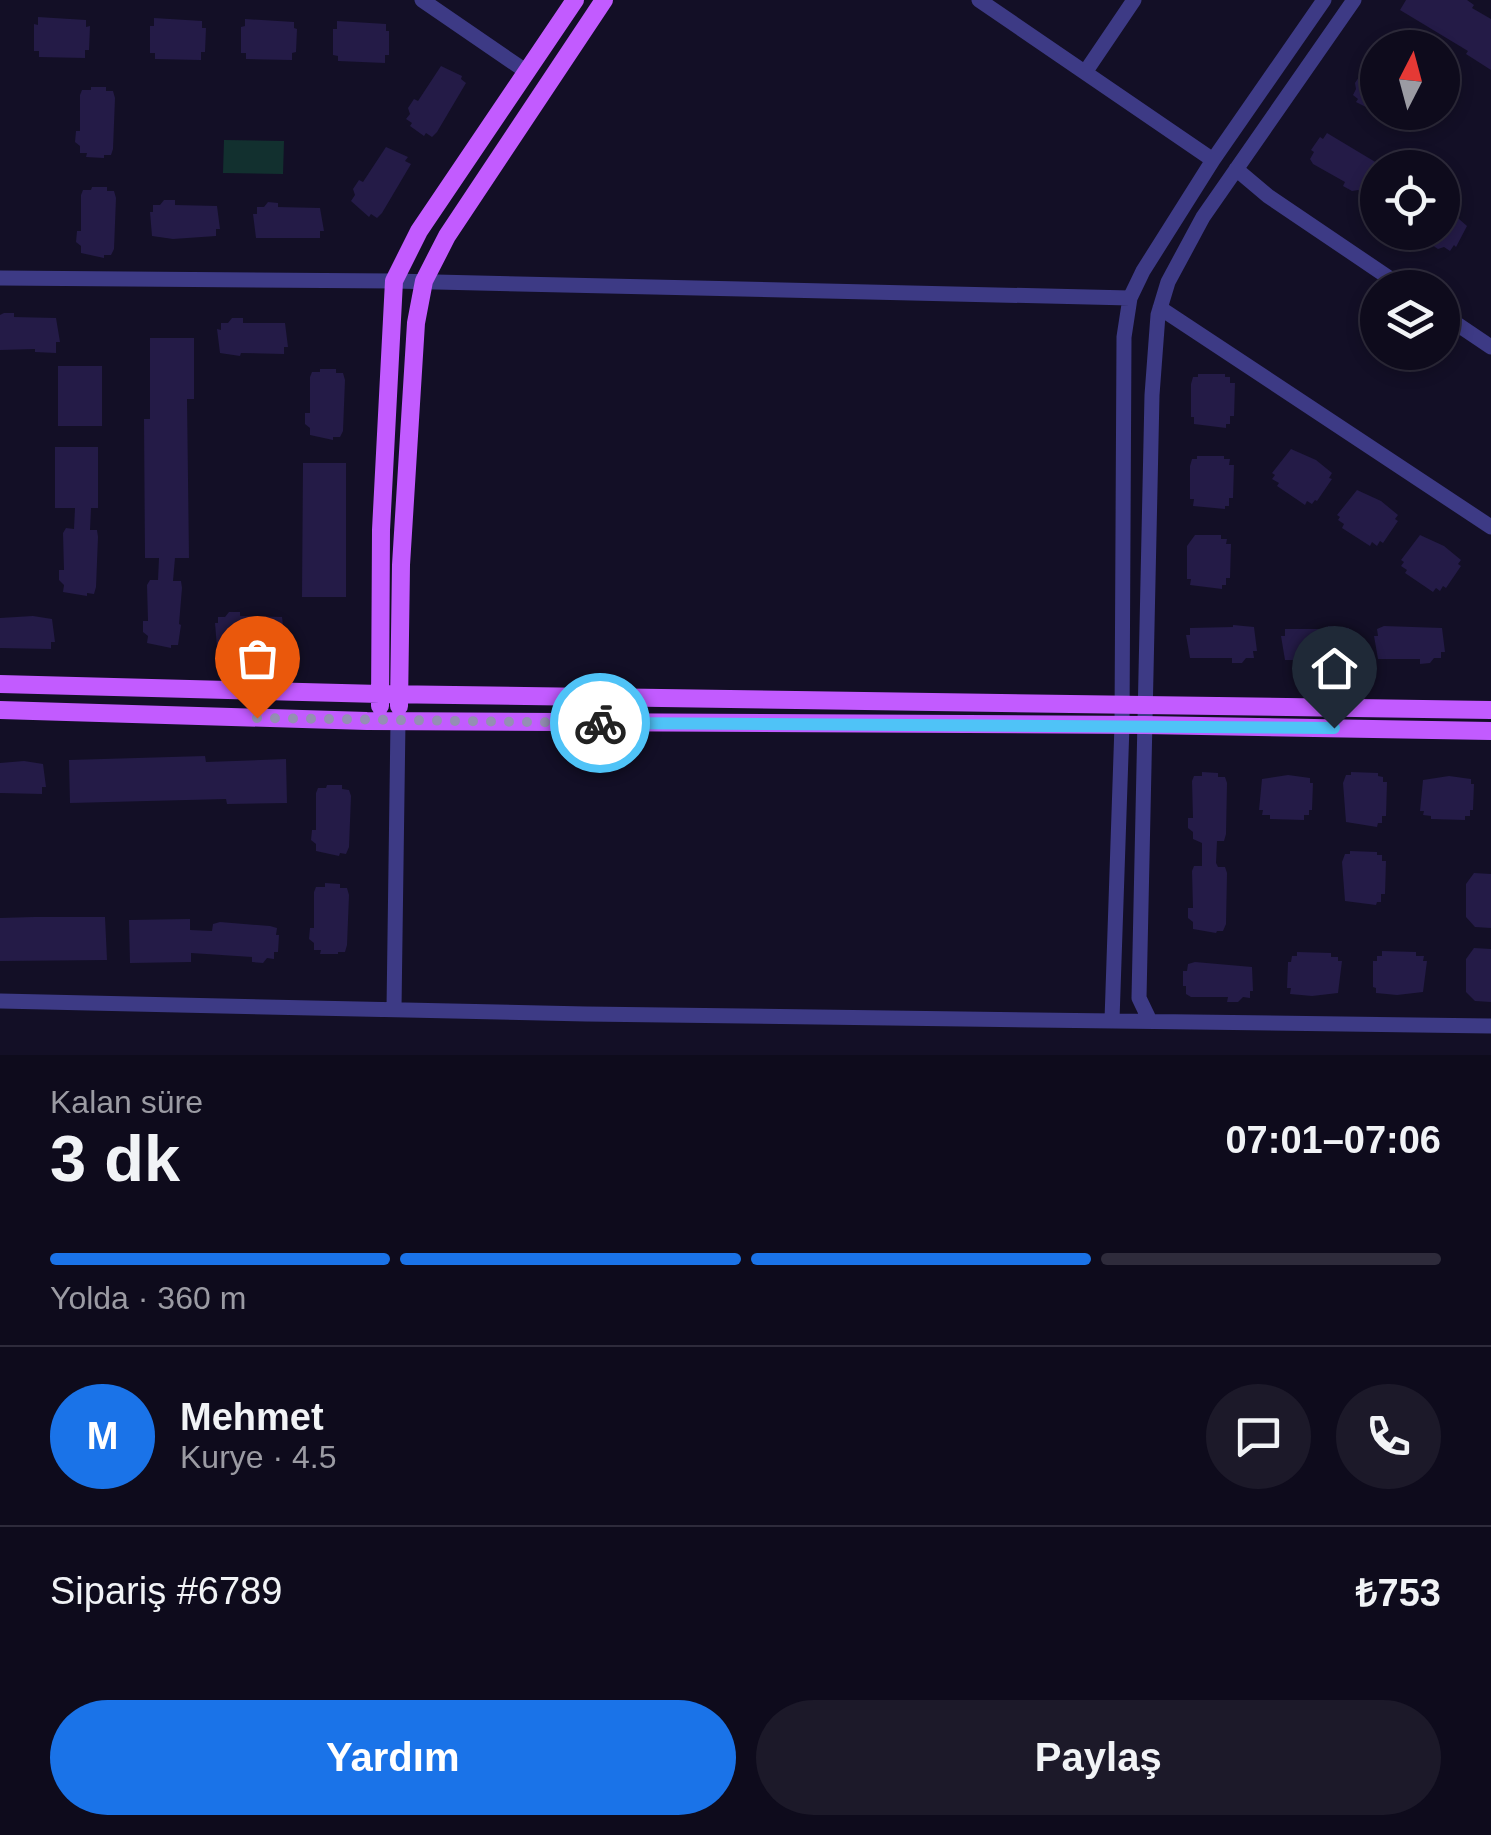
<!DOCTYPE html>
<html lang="tr">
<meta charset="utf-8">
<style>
:root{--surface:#0e0b1c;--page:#1c1929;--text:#f1f3f6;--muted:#9b9ba3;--line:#2e2b3b;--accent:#1a73e8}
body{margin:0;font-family:Arial,sans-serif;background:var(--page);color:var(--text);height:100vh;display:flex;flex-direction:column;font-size:38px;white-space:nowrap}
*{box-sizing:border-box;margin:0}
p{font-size:32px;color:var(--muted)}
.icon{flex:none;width:55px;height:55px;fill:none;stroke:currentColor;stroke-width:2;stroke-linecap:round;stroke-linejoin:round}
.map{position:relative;height:1055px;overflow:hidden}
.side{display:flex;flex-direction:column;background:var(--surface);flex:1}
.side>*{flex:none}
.needle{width:65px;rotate:6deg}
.controls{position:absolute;left:1360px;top:30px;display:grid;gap:20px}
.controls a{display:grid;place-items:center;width:100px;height:100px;border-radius:50%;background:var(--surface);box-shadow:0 5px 15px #0003,0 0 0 2px var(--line);font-size:50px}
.pin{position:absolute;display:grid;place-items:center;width:85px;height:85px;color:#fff;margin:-102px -42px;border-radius:50% 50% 50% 0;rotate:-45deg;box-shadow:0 0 10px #0007}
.pin .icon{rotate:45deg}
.courier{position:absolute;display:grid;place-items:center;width:100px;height:100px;margin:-50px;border:8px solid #4fc3f7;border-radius:50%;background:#fff;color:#222;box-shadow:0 2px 12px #0007}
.headline em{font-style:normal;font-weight:800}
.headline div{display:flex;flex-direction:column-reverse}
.headline{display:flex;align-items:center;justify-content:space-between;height:170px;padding:0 50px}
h1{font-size:65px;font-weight:800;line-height:75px}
.bar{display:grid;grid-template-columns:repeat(4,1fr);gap:15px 10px;align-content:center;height:120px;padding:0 50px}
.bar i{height:12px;border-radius:8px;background:var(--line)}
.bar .active{background:var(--accent)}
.bar p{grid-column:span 4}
.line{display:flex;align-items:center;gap:25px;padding:0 50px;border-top:2px solid var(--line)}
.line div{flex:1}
.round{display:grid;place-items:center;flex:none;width:105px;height:105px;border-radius:52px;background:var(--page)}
.action{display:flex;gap:20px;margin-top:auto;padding:20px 50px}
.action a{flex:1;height:115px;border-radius:60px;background:var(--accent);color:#fff;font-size:40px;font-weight:800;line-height:115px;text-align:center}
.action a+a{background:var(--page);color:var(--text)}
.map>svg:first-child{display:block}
.green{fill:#12302f}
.building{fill:#241b47}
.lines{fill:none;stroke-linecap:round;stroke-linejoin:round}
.minor{stroke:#3d3a85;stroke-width:15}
.major{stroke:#c25bff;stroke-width:18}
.done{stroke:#948fb3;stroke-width:10;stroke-dasharray:0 18}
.route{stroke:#4fc3f7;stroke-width:12}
</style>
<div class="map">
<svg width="1491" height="1055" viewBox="0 0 1491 1055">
<rect width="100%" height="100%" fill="#130f26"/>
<path class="green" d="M224,140L284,141L283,174L223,173Z"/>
<path class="building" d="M1406,0H1467L1474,5L1472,8L1491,19V70L1466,54L1468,51L1400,10Z
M38,17L86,20V27L90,26L89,50H85V58L39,57V51H34V24L38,25Z
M154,18L202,21V28H206L205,52H201V60L155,59V53H150V26H154Z
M245,19L294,22V28L297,29L296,52L292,53V60L246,59V53H241V27L245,26Z
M337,21L386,24V31H389V55H385V63L338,61V56L333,55V29H337Z
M1378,56V113L1356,102L1358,99L1353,95L1356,89L1355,83L1361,74L1364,77Z
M441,66L462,76L461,79L466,83L437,132L432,137L426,133L424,136L410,126L412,123L406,119L410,114L408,108L414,99L418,101Z
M91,87H106V91H113L115,98L113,149L111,155H104V158L86,157L87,153H80V146L75,142L76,131H80V95L82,90H91Z
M1327,133L1377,163L1378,179L1370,190L1367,188L1364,193L1358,190L1352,191L1343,186L1345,182L1313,164L1310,159L1314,152L1311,150L1320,137L1323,139Z
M386,147L408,157L405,161L411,164L382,213L377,218L371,214L369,217L351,201L355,195L353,189L359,180L363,182Z
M92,187H107V191H114L116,198L114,249L111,255H104V258L81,253V246L76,242L77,231H81V195L83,190H91Z
M164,200H175V205L217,206L220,229H216V236L173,239L152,236L150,212H153V205H160Z
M268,202L278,203V207L320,208L324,231H320V238H256L253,214H257V207H264Z
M1442,210L1449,215L1451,212L1467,226L1456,247L1454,245L1450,251L1444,247L1438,249L1429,243L1431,239L1421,232H1442Z
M4,313H14V317L56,318L60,342H56V353L35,352V349L0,350V315Z
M232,318H243V323H285L288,347H284V354L241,353L240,356L220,353L217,329L221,330V323H228Z
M150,338H194V399H187L189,558H175L173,581H181L182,588L179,624L181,625L178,645H171V648L147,643L148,636L143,632V621H148L147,585L150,580H158L159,558H145L144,419H150Z
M58,366H102V426H58Z
M320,369H336V373H343L345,380L343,431L340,437H333V440L310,435V428L305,424V413H310V377L312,372H320Z
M1198,374H1225V377H1230V383H1235L1234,416H1230V424H1226V428L1194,424V417H1191V384L1193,377H1198Z
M55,447H98V508H91L90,530H97L98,537L96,587L94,594L87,593V596L63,592L64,585L59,580V570H64L63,533L66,528L74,529L75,508H55Z
M1291,449L1316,460L1332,473L1329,478L1332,479L1317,501L1315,500L1312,504L1307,501L1305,505L1277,486L1279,483L1272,479L1275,475L1272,473Z
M1197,456H1224V459H1230L1229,465H1234L1233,498H1229V506H1225V509L1193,506L1194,499H1190V466L1192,459H1197Z
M303,463H346V597H302Z
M1357,490L1381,501L1398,515L1395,519L1398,521L1383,543L1380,541L1377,546L1372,542L1370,546L1342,528L1344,524L1338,520L1340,517L1337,515Z
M1195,535H1221V539H1227L1226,544H1231L1230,578H1226V585H1222V589L1190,585L1191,579H1187V546Z
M1420,535L1444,546L1461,560L1458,564L1461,566L1446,588L1443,586L1440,591L1436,588L1433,592L1405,573L1407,570L1401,566L1404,562L1401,560Z
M229,612H240V616L282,617L285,641H281V648L217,647L215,623H218V617H225Z
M33,616L52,619L55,642H51V649L0,648V618Z
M1233,625L1254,627L1257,651H1253L1254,658H1246L1242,663H1232V658H1190L1186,635H1190V628L1233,627Z
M1328,626L1349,628L1352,652H1349V659H1342L1337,664H1327V660H1285L1281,636H1285V629H1328Z
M1384,626L1442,628L1445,652H1441V658H1434L1430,663L1420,664V659H1378L1374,636H1378L1377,629Z
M205,756L206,762L286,759L287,803L227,804L226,799L70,803L69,760Z
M24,761L43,764L46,787H42V794L0,793V763Z
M1202,772L1218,773V777H1225L1227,783L1226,834L1224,841H1217L1216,863L1218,867H1225L1227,873L1226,924L1223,931H1217L1216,933L1193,929V922L1188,918V908H1193L1192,871L1194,866H1202V843L1193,839V832L1188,828V818H1193L1192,781L1194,776H1202Z
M1351,772L1378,773V776L1383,777V782H1387L1386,816H1382V823H1378L1377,827L1346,822L1343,783L1346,775H1351Z
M1288,775L1310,778V783H1313L1312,810H1309V815H1304V820L1270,819V815H1262L1263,810H1259L1262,779Z
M1449,776L1471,779V784H1474L1473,810H1470V816H1465V820L1431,819V816L1423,815L1424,811H1420L1423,780Z
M327,785H342V789L349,790L351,796L349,847L346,854L340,853L339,856L316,851V844L311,840L312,830H316V793L318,788H326Z
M1350,851L1377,852V855H1382V861H1386L1385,894H1381V902H1377L1376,905L1345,901L1342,862L1345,854H1350Z
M1474,873L1491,874V928L1475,927L1466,917V884Z
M325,883L340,884V888H347L349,895L347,945L345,952H338V954H320L321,950H314V943L309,939L310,928H314V892L316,887H325Z
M34,917H105L107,960L0,961V918Z
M190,919V930L212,931L213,924L220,922L270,926L277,928L276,935H279L278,952H274V959L267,958L263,963L252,962V957L191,953V962L130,963L129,920Z
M1474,948L1491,949V1002L1475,1001L1466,992V959Z
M1382,951L1416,952V956H1424L1423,961H1427L1423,992L1397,995L1376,993V988L1373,987V961H1377V956H1382Z
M1297,952L1331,953V957H1338V961H1342L1338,993L1312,996L1290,994L1291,988H1287L1288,962H1291L1292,956H1297Z
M1195,962L1252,967L1253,991H1250V998L1243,997L1238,1002H1227L1228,997H1191L1186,994V986H1183V971H1187L1188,964Z"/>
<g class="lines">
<path class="minor" d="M422,0L527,72
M979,0L1213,160
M1086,71L1134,0
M1236,169L1268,196L1404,288
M0,278L394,281L1130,298
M1160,308L1491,527
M1442,314L1491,347
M0,1001L586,1014L1491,1026
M394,1009L398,721
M1112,1020L1122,725L1124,337L1130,298L1143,271L1213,160L1324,0
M1150,1021L1139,998L1152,395L1158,315L1168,282L1203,217L1354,0"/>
<path class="major" d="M0,684L380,694L1491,710
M380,706L381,530L394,281L419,231L575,0
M399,706L401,565L416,323L424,281L447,236L604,0
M0,710L367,721L1145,725L1491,731"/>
</g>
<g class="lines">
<path class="done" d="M257,718L600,723"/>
<path class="route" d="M600,723L1334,728"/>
</g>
</svg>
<div class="controls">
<a><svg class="needle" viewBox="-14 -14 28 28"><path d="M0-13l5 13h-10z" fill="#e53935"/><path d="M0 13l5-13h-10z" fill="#9b9ba3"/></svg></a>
<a><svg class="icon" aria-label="locate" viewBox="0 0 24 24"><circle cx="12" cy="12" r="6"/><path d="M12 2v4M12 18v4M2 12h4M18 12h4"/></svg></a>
<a><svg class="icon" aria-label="layers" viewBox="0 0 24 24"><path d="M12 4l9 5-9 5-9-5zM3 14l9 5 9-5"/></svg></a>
</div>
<div class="pin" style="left:257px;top:718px;background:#ea580c"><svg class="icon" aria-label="bag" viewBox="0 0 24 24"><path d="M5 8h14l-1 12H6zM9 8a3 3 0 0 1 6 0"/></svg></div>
<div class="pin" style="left:1334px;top:728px;background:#1f2937"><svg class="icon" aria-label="home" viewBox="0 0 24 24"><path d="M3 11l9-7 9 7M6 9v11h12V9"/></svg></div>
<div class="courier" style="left:600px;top:723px"><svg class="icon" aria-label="bike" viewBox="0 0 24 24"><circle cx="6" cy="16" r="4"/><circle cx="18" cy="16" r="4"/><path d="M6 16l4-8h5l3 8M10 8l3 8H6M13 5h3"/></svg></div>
</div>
<section class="side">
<div class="headline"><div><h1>3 dk</h1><p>Kalan süre</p></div><em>07:01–07:06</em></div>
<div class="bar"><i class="active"></i><i class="active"></i><i class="active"></i><i></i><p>Yolda · 360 m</p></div>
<div class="line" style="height:180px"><b class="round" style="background:var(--accent);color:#fff">M</b><div><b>Mehmet</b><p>Kurye · 4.5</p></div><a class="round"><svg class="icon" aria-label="chat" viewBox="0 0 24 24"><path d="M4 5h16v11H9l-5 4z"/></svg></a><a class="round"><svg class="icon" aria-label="phone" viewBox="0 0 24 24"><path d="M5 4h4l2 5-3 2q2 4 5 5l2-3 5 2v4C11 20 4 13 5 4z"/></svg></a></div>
<div class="line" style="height:130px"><div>Sipariş #6789</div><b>₺753</b></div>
<div class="action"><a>Yardım</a><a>Paylaş</a></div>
</section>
